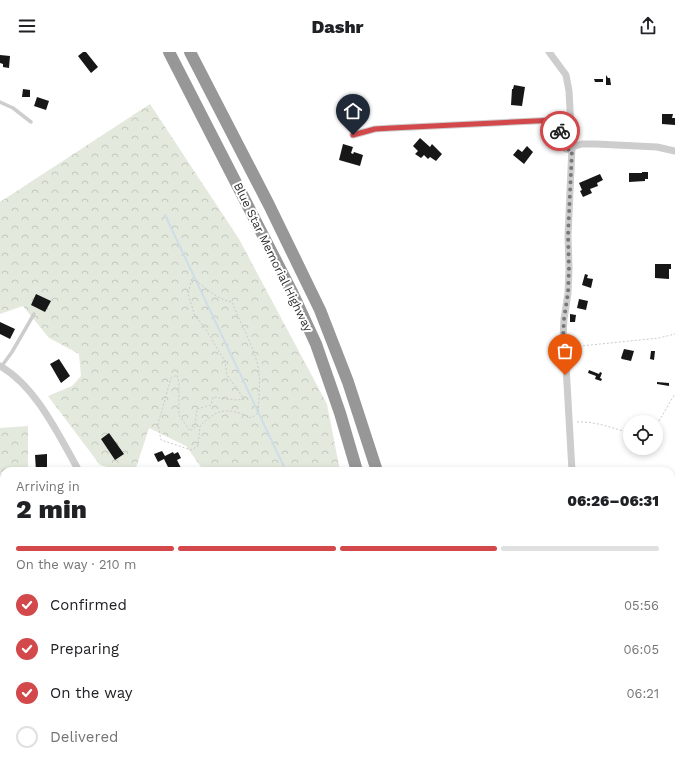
<!DOCTYPE html>
<meta charset="utf-8">
<style>
:root{--surface:#fff;--page:#f2f2f2;--text:#202124;--muted:#757577;--line:#e0e0e0;--accent:#d2484b}
body{margin:0;font-family:"Work Sans",sans-serif;background:var(--page);color:var(--text);height:100vh;display:flex;flex-direction:column;font-size:15px;white-space:nowrap}
*{box-sizing:border-box;margin:0}
p{font-size:13px;color:var(--muted)}
.icon{flex:none;width:22px;height:22px;fill:none;stroke:currentColor;stroke-width:2;stroke-linecap:round;stroke-linejoin:round}
.map{position:relative;flex:1;overflow:hidden}
.drawer{position:absolute;left:0px;top:415px;width:675px;height:300px;display:flex;flex-direction:column;background:var(--surface);border-radius:12px 12px 0 0;box-shadow:0 2px 6px #0003}
.drawer>*{flex:none}
.fabs{position:absolute;left:623px;top:363px;display:grid;gap:8px}
.fabs a{display:grid;place-items:center;width:40px;height:40px;border-radius:50%;background:var(--surface);box-shadow:0 2px 6px #0003;font-size:20px}
.pin{position:absolute;display:grid;place-items:center;width:34px;height:34px;color:#fff;margin:-41px -17px;border-radius:50% 50% 50% 0;rotate:-45deg;box-shadow:0 0 4px #0007}
.pin .icon{rotate:45deg}
.courier{position:absolute;display:grid;place-items:center;width:40px;height:40px;margin:-20px;border:3px solid #d2484b;border-radius:50%;background:#fff;color:#222;box-shadow:0 1px 5px #0007}
.headline em{font-style:normal;font-weight:800}
.headline div{display:flex;flex-direction:column-reverse}
.headline{display:flex;align-items:center;justify-content:space-between;height:68px;padding:0 16px}
h1{font-size:26px;font-weight:800;line-height:30px}
.bar{display:grid;grid-template-columns:repeat(4,1fr);gap:6px 4px;align-content:center;height:48px;padding:0 16px}
.bar i{height:5px;border-radius:3px;background:var(--line)}
.bar .active{background:var(--accent)}
.bar p{grid-column:span 4}
ol{padding:0 16px;list-style:none}
li{display:flex;align-items:center;gap:12px;height:44px}
li p{margin-inline-start:auto}
li .icon{padding:4px;border-radius:50%;background:var(--accent);color:#fff;stroke-width:4}
li:last-child{color:var(--muted)}
li i{width:22px;height:22px;border:2px solid var(--line);border-radius:50%}
header{display:flex;justify-content:space-between;align-items:center;height:52px;padding:0 16px;background:var(--surface);font-size:18px;font-weight:800}
.map>svg:first-child{display:block}
.forest{fill:url(#forest-crowns)}
.lines{fill:none;stroke-linecap:round;stroke-linejoin:round}
.stream{stroke:#cfdde9;stroke-width:2}
.building{fill:#171717}
.path{stroke:#cacaca;stroke-width:1;stroke-dasharray:2 2;stroke-linecap:butt}
.service{stroke:#cdcdcd;stroke-width:3.5}
.minor{stroke:#cdcdcd;stroke-width:7}
.motorway{stroke:#979797;stroke-width:12}
.done{stroke:#787878;stroke-width:4;stroke-dasharray:0 7.2}
.route{stroke:#d2484b;stroke-width:5}
.labels{text-anchor:middle;stroke-width:4;stroke-linejoin:round;paint-order:stroke}
.street-label{font-size:12px;fill:#303030;stroke:#fff}
</style>
<header><svg class="icon" aria-label="menu" viewBox="0 0 24 24"><path d="M4 6h16M4 12h16M4 18h16"/></svg>Dashr<svg class="icon" aria-label="share" viewBox="0 0 24 24"><path d="M12 15V3M7 8l5-5 5 5M5 13v7h14v-7"/></svg></header>
<div class="map">
<svg width="675" height="715" viewBox="0 0 675 715">
<defs>
<pattern id="forest-crowns" width="20" height="18" patternUnits="userSpaceOnUse"><rect width="20" height="18" fill="#e3e9dd"/><path d="M2 6a3 3 0 1 1 6 0M12 15a3 3 0 1 1 6 0" fill="none" stroke="#c3c8be"/></pattern>
</defs>
<rect width="100%" height="100%" fill="#fff"/>
<path class="forest" d="M150,52L239,187L327,352L340,419H201V415L186,394L149,376L135,419H120L100,413L48,344L72,334L81,324L79,302L49,286L23,254L0,262V150Z
M28,374V419H4V557L0,555V376Z
M157,711H235V715H157Z
M334,711H365L364,715H333Z"/>
<g class="lines">
<path class="stream" d="M165,163L286,419
M333,711V715"/>
</g>
<path class="building" d="M83,0H86L98,15L91,21L78,4Z
M0,3L10,4L9,16L3,15V12L0,11Z
M606,23L608,26H610L611,33H606Z
M594,27H603V30H595Z
M514,33L525,35L522,54L511,53L512,37H513Z
M23,37L30,38V45H22Z
M37,45L49,49L46,58L34,54Z
M662,62H673L672,66H675V73L662,72Z
M420,86L430,95L432,92L442,102L436,109L430,105L428,107L424,103L421,106L415,102L418,99L413,94Z
M343,92L353,95L351,101L353,102L354,100L363,103L360,114L339,108Z
M527,94L533,100L524,112L513,103L518,97L522,100Z
M642,120H648V127H645V129L629,130V121H642Z
M600,122L603,128L597,131L598,134L590,137L592,141L583,145L580,139L582,138L579,131Z
M655,212H671V217H669V227L655,226Z
M585,222L588,223L587,226L593,227L591,236L582,233Z
M36,242L51,249L45,260L31,253Z
M579,247L588,249L586,258L577,256Z
M570,262L576,263L575,270H570Z
M0,270L15,277L10,287L0,282Z
M624,297L634,299L631,309L622,307L621,306Z
M651,299H655L654,308L650,307Z
M59,307L70,324L61,331L50,312Z
M589,318L599,322L600,320L602,321L600,326L602,327L601,329L595,327L596,324L588,321Z
M657,330L669,331V334L657,332Z
M109,381L124,402L115,408L101,387Z
M162,399L165,404L173,400L174,402L178,400L181,406L177,408L181,416L175,419H170L164,407L158,410L154,402Z
M47,402V419H36L35,403Z
M0,595L4,597V612L0,609Z"/>
<g class="lines">
<path class="path" d="M192,226C205,235 216,247 232,250C240,271 256,298 259,320C260,333 259,347 258,361L251,366C228,355 218,356 200,374L198,394L191,398L161,388L158,372L171,326L177,323L179,331V363L190,379L195,375L197,357L211,353L213,345L236,348L244,347L227,323L225,309L218,298L205,276L195,264L188,242Z
M571,295L659,286L675,282
M577,370C595,369 612,376 630,381
M656,372C664,363 668,352 675,342
M671,440L675,439"/>
<path class="service" d="M0,50L13,56L31,70
M1,315L12,300L34,262
M0,663L4,667
M255,715L257,713L266,711
M290,715V711"/>
<path class="minor" d="M549,0L566,23L569,39L572,95L568,184L569,216L568,241L564,267L563,287L565,296L572,419
M353,83L375,77L392,76L556,68L558,70L563,92L566,97L572,98
M572,95L582,92H596L657,95L675,99
M0,314C36,334 59,384 79,419"/>
<path class="motorway" d="M169,0L292,240L316,292L340,361L357,419
M190,0L269,153L320,258L348,330L377,419
M379,715L380,711
M390,715V711
M408,715V711"/>
</g>
<g class="lines">
<path class="done" d="M560,79L563,92L566,97L572,98L568,184L569,216L568,241L564,267L563,286L565,296V323"/>
<path class="route" d="M353,83L375,77L392,76L556,68L558,70L560,79"/>
</g>
<g class="labels">
<g class="street-label">
<text transform="translate(273 205) rotate(64)" y="4">Blue Star Memorial Highway</text>
</g>
</g>
</svg>
<div class="fabs">
<a><svg class="icon" aria-label="locate" viewBox="0 0 24 24"><circle cx="12" cy="12" r="6"/><path d="M12 2v4M12 18v4M2 12h4M18 12h4"/></svg></a>
</div>
<div class="pin" style="left:565px;top:323px;background:#ea580c"><svg class="icon" aria-label="bag" viewBox="0 0 24 24"><path d="M5 8h14l-1 12H6zM9 8a3 3 0 0 1 6 0"/></svg></div>
<div class="pin" style="left:353px;top:83px;background:#1f2937"><svg class="icon" aria-label="home" viewBox="0 0 24 24"><path d="M3 11l9-7 9 7M6 9v11h12V9"/></svg></div>
<div class="courier" style="left:560px;top:79px"><svg class="icon" aria-label="bike" viewBox="0 0 24 24"><circle cx="6" cy="16" r="4"/><circle cx="18" cy="16" r="4"/><path d="M6 16l4-8h5l3 8M10 8l3 8H6M13 5h3"/></svg></div>
<section class="drawer">
<div class="headline"><div><h1>2 min</h1><p>Arriving in</p></div><em>06:26–06:31</em></div>
<div class="bar"><i class="active"></i><i class="active"></i><i class="active"></i><i></i><p>On the way · 210 m</p></div>
<ol>
<li><svg class="icon" aria-label="check" viewBox="0 0 24 24"><path d="M5 12l5 5 9-10"/></svg>Confirmed<p>05:56</p></li>
<li><svg class="icon" aria-label="check" viewBox="0 0 24 24"><path d="M5 12l5 5 9-10"/></svg>Preparing<p>06:05</p></li>
<li><svg class="icon" aria-label="check" viewBox="0 0 24 24"><path d="M5 12l5 5 9-10"/></svg>On the way<p>06:21</p></li>
<li><i></i>Delivered</li>
</ol>
</section>
</div>
